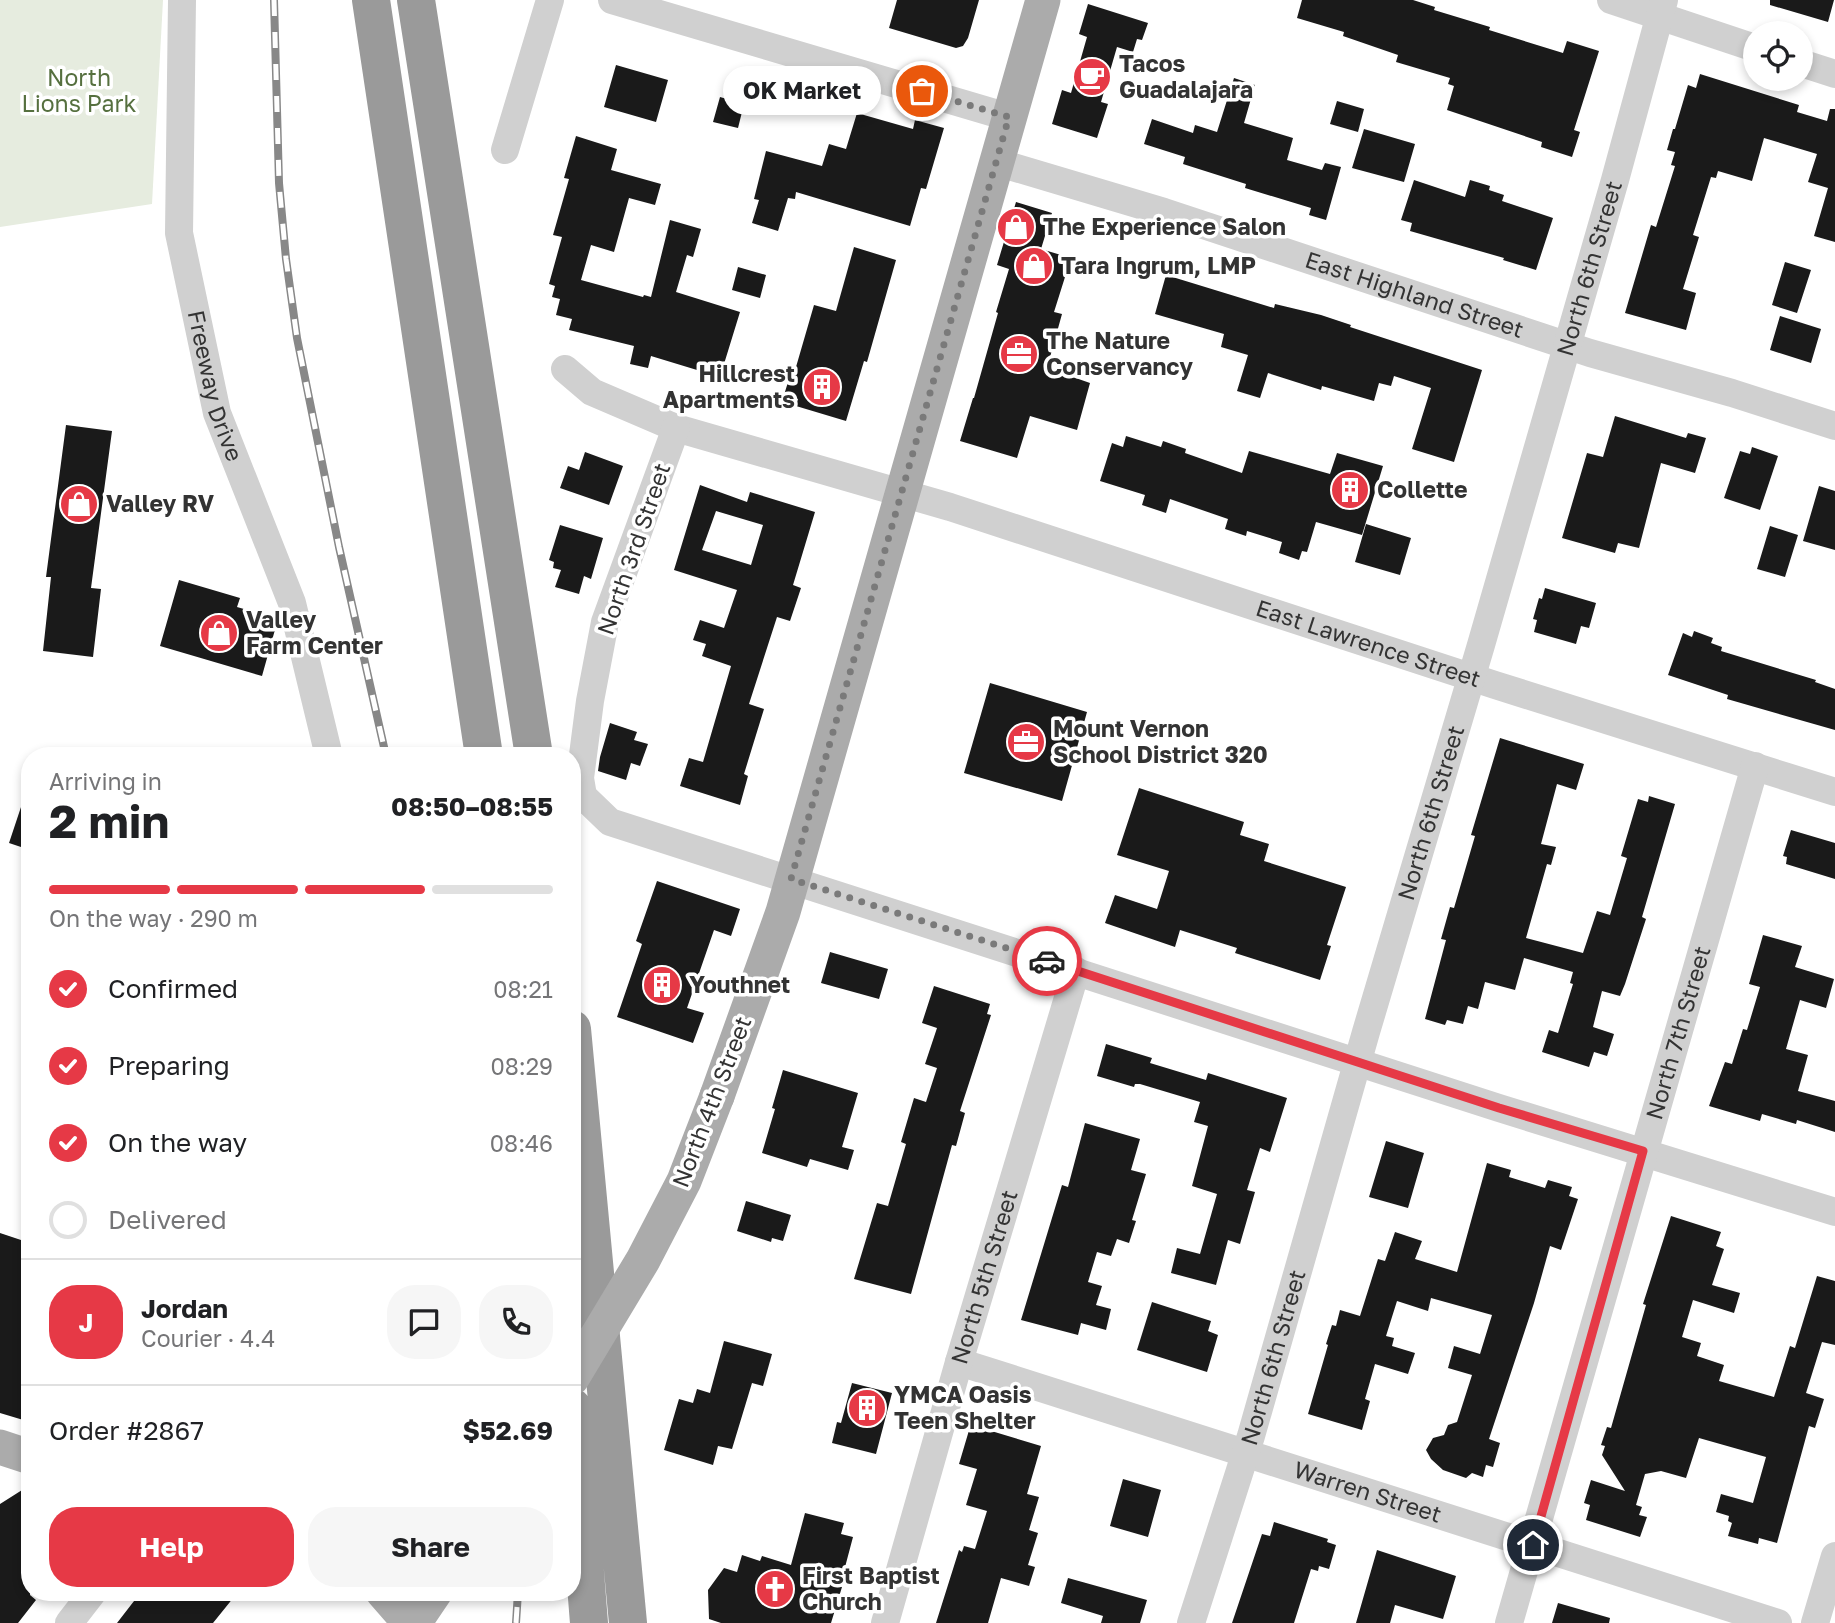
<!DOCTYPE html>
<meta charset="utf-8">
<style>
:root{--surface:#fff;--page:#f6f6f6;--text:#202124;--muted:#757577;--line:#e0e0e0;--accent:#e63946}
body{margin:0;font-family:"Golos Text",sans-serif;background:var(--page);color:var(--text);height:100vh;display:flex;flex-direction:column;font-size:26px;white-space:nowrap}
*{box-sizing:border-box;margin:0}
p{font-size:23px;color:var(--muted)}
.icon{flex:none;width:38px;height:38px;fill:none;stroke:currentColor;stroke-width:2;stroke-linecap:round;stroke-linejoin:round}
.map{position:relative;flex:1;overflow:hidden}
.panel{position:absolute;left:21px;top:747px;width:560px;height:854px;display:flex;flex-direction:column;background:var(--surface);border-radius:28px;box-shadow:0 4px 10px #0003}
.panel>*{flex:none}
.tools{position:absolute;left:1743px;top:21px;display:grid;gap:14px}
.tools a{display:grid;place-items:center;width:70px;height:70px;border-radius:50%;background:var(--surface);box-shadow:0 4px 10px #0003;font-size:35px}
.pin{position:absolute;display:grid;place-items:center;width:60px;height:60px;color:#fff;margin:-30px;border:4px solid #fff;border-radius:50%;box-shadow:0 2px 7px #0007}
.courier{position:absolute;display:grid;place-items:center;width:70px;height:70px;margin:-35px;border:5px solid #e63946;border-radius:50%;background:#fff;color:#222;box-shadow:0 2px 9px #0007}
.bubble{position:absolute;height:49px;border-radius:24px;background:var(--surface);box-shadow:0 4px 10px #0003;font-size:23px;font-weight:700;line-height:49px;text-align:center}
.summary em{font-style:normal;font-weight:700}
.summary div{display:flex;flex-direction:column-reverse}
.summary{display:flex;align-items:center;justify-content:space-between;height:119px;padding:0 28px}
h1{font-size:46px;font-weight:700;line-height:52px}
.bar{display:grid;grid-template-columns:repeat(4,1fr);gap:10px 7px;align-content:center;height:84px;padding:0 28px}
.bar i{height:9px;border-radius:5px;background:var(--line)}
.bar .on{background:var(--accent)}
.bar p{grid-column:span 4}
.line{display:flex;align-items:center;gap:18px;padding:0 28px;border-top:2px solid var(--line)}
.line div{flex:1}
.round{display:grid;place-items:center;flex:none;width:74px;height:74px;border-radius:28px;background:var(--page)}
ol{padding:0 28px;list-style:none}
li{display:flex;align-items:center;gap:21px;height:77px}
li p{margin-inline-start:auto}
li .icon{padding:7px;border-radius:50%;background:var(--accent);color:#fff;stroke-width:4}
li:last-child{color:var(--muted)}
li i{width:38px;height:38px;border:4px solid var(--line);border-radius:50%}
.action{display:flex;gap:14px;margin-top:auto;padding:14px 28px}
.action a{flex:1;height:80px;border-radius:28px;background:var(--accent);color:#fff;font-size:28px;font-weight:700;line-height:80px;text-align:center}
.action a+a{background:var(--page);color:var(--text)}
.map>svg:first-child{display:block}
.green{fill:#e6ecdf}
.building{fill:#1a1a1a;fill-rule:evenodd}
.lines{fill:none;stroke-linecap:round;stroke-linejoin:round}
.minor{stroke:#d0d0d0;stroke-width:28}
.major{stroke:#ababab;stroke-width:35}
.highway{stroke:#9a9a9a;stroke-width:38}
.rail-casing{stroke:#888;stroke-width:8}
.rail{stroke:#fff;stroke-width:5;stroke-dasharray:16;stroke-linecap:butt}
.major-bridge{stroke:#ababab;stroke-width:35}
.done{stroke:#7a7a7a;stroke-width:7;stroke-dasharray:0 12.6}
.route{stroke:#e63946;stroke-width:9}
.labels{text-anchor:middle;stroke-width:7;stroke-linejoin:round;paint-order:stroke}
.poi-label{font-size:23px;font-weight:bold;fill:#333;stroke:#fff;text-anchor:start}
.park-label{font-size:23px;fill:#56703f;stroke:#fff}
.street-label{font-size:23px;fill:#333;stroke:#fff}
</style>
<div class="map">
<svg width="1835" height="1623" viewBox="0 0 1835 1623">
<rect width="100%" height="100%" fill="#fff"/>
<path class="green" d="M0,0H163L152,204L0,227Z"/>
<path class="building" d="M897,0H979L968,38L963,46L956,48L889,28Z
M1302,0H1413L1435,7L1434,10L1490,27L1489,30L1563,53L1567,41L1599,51L1574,130L1580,132L1572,157L1541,147L1542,142L1447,110L1454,86L1448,84L1450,78L1396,62L1398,55L1343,36L1344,32L1297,18Z
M1770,0H1834L1828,22L1770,5Z
M1088,4L1148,23L1142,40L1137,39L1133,52L1117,47L1101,102L1108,104L1097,138L1052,124L1062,90L1071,93L1087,37L1079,34Z
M616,65L668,80L656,122L604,107Z
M1700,74L1799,105L1797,112L1827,121L1830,109H1835V242L1814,236L1828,188L1808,182L1817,154L1764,138L1752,181L1718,171L1716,178L1711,177L1693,235L1699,237L1683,289L1696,293L1686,330L1625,313L1651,225L1656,227L1675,166L1671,165L1675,152L1667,150L1673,129H1675L1688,85L1696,88Z
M1234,78L1255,85L1244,123L1293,138L1287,160L1322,170L1325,163L1341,167L1326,220L1309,215L1311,208L1245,188L1246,184L1183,164L1185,157L1144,144L1152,119L1193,133L1195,125L1217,132Z
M720,97L744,104L738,128L713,122Z
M1337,101L1364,109L1358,132L1330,124Z
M857,113L913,129L915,120L944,128L926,189L921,188L910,226L796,192L795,199L788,198L778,231L752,223L759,200L754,199L766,151L822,166L829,144L846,149Z
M1364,129L1415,144L1404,182L1352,168Z
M576,136L617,149L611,170L661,184L655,205L629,198L614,252L591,245L581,280L643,297L644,295L651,297L670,220L701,229L693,257L687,255L676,292L740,312L720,377L651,356L648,368L630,364L634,346L569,330L572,319L556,315L560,299L552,297L555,286L549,284L562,237L553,235L569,179L564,178Z
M1414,180L1465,197L1470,180L1490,186L1489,190L1504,195L1502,201L1553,218L1536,270L1503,260L1504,258L1410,231L1412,223L1401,220Z
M1016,202L1052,213L1041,249L1071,258L1054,312L1062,314L1047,368L1090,383L1077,430L1030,416L1017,458L960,441L973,398H974L998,313L996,312L1009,269L997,265Z
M854,247L896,260L867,362L864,361L846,421L796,406L798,399L784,395L793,366L796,367L814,305L836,311Z
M1785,262L1811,270L1797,313L1772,305Z
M738,267L766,275L760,298L732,290Z
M1166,275L1274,308L1275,304L1321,315L1351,325L1350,327L1482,370L1454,462L1412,449L1431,388L1394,376L1391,386L1379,383L1374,401L1322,386L1321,390L1268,373L1260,398L1237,391L1248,355L1221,347L1224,334L1155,314Z
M1780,316L1821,329L1811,363L1770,350Z
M1615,416L1686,438L1688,433L1706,438L1695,473L1661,463L1639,548L1618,543L1615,553L1562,538L1587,453L1603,457Z
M66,425L112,431L91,588L101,589L93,657L43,651L51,577H46Z
M1126,436L1161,447L1163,441L1186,449L1185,453L1242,473L1249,451L1330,474L1337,453L1383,466L1362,535L1316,522L1307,552L1302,551L1299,560L1279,553L1282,542L1247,531L1246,536L1225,529L1228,519L1170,499L1166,513L1142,505L1145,495L1100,481L1112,443L1123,447Z
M1752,447L1778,456L1760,510L1724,498L1740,451L1750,454Z
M585,452L623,466L609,505L560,488L568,466L579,470Z
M700,485L747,502L750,492L815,512L793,585L801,588L790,621L777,617L749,704L764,709L744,774L748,776L740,805L680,786L689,758L703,762L731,666L702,656L706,644L693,640L700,620L724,628L737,590L674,570ZM716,511L763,525L751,565L702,550Z
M1819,486L1835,491V550L1803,541Z
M1366,524L1411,538L1400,575L1355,562Z
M560,525L603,538L591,579L584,576L579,594L555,587L561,570L553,568L554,562L549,560Z
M1770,526L1798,535L1785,577L1757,569Z
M179,580L240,598L237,607L278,619L262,676L160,646Z
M1545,588L1596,603L1589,628L1581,626L1576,644L1534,632L1537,620L1533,619L1539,598L1542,599Z
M1694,631L1713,638L1711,643L1722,647L1721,651L1816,680L1815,682L1835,689V730L1727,699L1728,695L1668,675L1683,633L1692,637Z
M990,683L1087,712L1062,801L964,773Z
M610,723L637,732L634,740L648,744L640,766L631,763L626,780L598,771L600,757Z
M1500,738L1584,764L1576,790L1557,784L1541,844L1556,847L1551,865L1547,864L1526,938L1583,953L1597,911L1610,915L1627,858L1621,856L1638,799L1648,802L1649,796L1675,804L1642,917L1646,919L1625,984L1620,996L1602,991L1593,1027L1614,1034L1607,1056L1594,1052L1589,1067L1542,1052L1549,1030L1558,1033L1573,984L1570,983L1573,972L1524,958L1515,990L1485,982L1478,1009L1468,1006L1463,1024L1447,1020L1445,1025L1425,1019L1446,940L1441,939L1450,907L1454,908L1475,836L1471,835Z
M1139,788L1244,822L1240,835L1269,844L1264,861L1346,887L1327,945L1331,946L1320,980L1235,953L1237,948L1180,930L1175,947L1105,923L1115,895L1157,909L1169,871L1117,855Z
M26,792L30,793V850L9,843Z
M1791,830L1835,843V879L1786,864L1787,857L1783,856Z
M657,881L740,909L731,936L714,930L687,1008L704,1013L693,1043L617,1017L642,944L636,941Z
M1763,935L1802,946L1795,967L1834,979L1826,1008L1800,1000L1786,1049L1808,1055L1798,1091L1835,1101V1132L1797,1120L1796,1124L1762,1114L1760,1121L1709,1106L1725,1062L1732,1064L1743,1029L1747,1030L1760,987L1749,984Z
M830,952L888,969L879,999L821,983Z
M934,986L990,1004L987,1014L991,1015L960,1111L965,1113L956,1146L952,1145L911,1294L854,1279L877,1203L888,1206L906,1144L901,1142L914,1098L926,1102L937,1068L925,1064L937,1028L922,1023Z
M1106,1044L1152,1058L1150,1063L1206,1080L1208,1073L1287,1098L1270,1152L1260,1148L1247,1190L1255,1192L1240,1244L1228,1240L1216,1285L1171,1273L1177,1248L1200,1254L1217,1194L1192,1186L1208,1126L1194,1122L1200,1102L1140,1084H1135L1134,1087L1097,1076Z
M783,1070L858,1093L842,1147L854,1150L848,1170L810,1159L807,1167L762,1153L775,1109L772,1108Z
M1085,1123L1140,1139L1131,1170L1146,1174L1132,1220L1136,1221L1129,1243L1117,1239L1111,1256L1097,1252L1088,1282L1102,1286L1096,1305L1111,1309L1106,1330L1081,1323L1078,1335L1021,1320L1062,1185L1068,1187Z
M1386,1141L1424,1153L1408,1208L1369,1197Z
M1487,1163L1511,1170L1509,1177L1545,1188L1548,1180L1572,1187L1569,1196L1578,1199L1561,1250L1550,1246L1534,1303L1489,1439L1500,1443L1493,1467L1486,1465L1483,1477L1472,1473L1466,1478L1443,1470L1431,1459L1426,1450L1433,1438L1444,1435L1448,1425L1457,1422L1472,1375L1448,1368L1454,1346L1480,1354L1492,1315L1431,1298L1428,1311L1397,1301L1386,1336L1394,1338L1392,1346L1415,1353L1408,1374L1375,1364L1365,1399L1370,1401L1362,1430L1308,1414L1328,1345L1326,1344L1332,1325L1336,1326L1340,1310L1360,1316L1378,1259L1385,1261L1395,1232L1422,1241L1415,1259L1457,1272Z
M746,1201L791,1215L783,1241L772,1238L771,1242L737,1231Z
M1671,1216L1721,1232L1716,1246L1724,1249L1712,1285L1740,1293L1734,1313L1693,1300L1682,1337L1701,1343L1697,1356L1724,1365L1719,1381L1774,1397L1790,1346L1795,1348L1817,1276L1835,1281V1345L1822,1342L1806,1393L1824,1399L1815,1428L1809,1426L1777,1543L1759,1538L1758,1544L1728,1536L1732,1523L1728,1521L1729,1516L1716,1512L1721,1494L1753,1503L1766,1457L1699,1438L1686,1478L1661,1471L1645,1474L1636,1505L1642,1507L1639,1515L1647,1517L1640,1537L1586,1520L1590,1505L1584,1503L1591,1480L1625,1491L1602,1455L1605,1446L1601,1445L1607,1427L1611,1428L1646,1305L1643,1304Z
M0,1233L30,1243V1422L0,1413Z
M1152,1302L1211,1321L1208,1331L1218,1335L1207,1372L1137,1350Z
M724,1341L772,1354L763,1386L752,1383L732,1449L718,1446L713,1465L664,1450L679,1399L693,1403L697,1389L710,1393Z
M852,1383L892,1393L876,1454L832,1443L837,1422L841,1423Z
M970,1427L977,1429L978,1427L1041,1446L1027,1494L1039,1497L1029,1530L1038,1533L1028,1565L1035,1567L1029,1586L1001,1578L988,1623H936L959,1550L962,1552L964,1546L975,1549L987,1511L966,1505L977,1469L959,1464Z
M1123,1479L1161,1490L1148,1537L1110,1526Z
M30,1485V1595L36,1600L18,1623H0V1504Z
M805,1513L844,1523L841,1534L853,1537L840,1586L842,1587L831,1623H721L709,1619L708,1590L724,1568L737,1572L742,1555L760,1561L762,1556L791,1565Z
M1274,1522L1328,1539L1327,1542L1336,1545L1329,1569L1319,1566L1318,1571L1311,1569L1294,1623H1232L1262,1534L1270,1536Z
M1377,1550L1456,1576L1443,1619L1395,1605L1390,1623H1356Z
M1068,1578L1147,1600L1140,1623H1101L1103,1616L1061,1603Z
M141,1592H238L213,1623H117Z
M1558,1603L1610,1618L1609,1623H1552Z"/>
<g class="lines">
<g class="minor">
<path id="s1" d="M182,0L179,233L217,413L292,603L329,756"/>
<path d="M612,0L1008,117"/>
<path d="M1611,0L1755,48"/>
<path d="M1801,63L1835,74"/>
<path d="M505,150L550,0"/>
<path id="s2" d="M996,162L1164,212L1590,353L1732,393L1835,426"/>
<path id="s3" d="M565,369L592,392L676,428L950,507L1495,685L1835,792"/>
<path d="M676,428L605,622L590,701L580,778L583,796L610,822L1499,1108L1835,1212"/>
<path id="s4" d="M959,1362L1778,1623"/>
<path d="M69,1623L93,1592"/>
<path id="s5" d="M885,1623L959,1362L1076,971"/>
<path id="s6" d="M1191,1623L1251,1436L1366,1032L1481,645L1615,180L1664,0"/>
<path id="s7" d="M1509,1623L1755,766"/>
<path d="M1815,1623L1835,1556"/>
</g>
<path class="major" d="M717,1096L783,912L1043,0
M0,1447L30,1457
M383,1592L410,1623
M414,1623L435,1592"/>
<path class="highway" d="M371,0L484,756
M416,0L534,756
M572,1029L628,1623
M572,1407L589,1623"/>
<defs>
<path id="rail" d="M274,0L279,183L286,259L297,338L339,547L386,756
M516,1623L518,1592"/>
</defs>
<use href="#rail" class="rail-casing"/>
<use href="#rail" class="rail"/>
<path class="major-bridge" d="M572,1378L643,1260L684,1181L717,1096"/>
</g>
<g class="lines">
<path class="done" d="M922,91L1009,117L791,879L1047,961"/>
<path class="route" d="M1047,961L1499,1108L1643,1151L1533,1545"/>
</g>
<defs>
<symbol id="cafe-disc" viewBox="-11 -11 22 22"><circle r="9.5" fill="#e63946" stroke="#fff"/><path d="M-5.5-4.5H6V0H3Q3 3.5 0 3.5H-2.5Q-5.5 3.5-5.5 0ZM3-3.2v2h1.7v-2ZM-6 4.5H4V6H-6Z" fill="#fff"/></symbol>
<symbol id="shop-disc" viewBox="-11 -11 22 22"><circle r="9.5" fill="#e63946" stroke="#fff"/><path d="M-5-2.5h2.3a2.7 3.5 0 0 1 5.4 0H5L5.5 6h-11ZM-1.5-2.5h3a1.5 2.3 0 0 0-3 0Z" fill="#fff"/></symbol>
<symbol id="office-disc" viewBox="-11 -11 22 22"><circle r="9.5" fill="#e63946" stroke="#fff"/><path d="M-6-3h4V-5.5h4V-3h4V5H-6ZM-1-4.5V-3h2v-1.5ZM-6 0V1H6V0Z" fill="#fff"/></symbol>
<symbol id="building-disc" viewBox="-11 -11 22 22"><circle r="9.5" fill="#e63946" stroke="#fff"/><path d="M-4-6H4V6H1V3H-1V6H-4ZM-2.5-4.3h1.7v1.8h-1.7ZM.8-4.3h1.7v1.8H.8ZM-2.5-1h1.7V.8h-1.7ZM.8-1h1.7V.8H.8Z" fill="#fff"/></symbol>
<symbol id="church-disc" viewBox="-11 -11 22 22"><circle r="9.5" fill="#e63946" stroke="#fff"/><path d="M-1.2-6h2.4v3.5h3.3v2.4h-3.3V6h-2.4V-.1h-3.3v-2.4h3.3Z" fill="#fff"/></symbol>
</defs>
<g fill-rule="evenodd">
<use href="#cafe-disc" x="1070" y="55" width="44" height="44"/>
<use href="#shop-disc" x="994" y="205" width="44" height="44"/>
<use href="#shop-disc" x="1012" y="244" width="44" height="44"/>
<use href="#office-disc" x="997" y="332" width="44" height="44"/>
<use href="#building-disc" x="800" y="365" width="44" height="44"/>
<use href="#building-disc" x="1328" y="468" width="44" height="44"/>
<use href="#shop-disc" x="57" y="482" width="44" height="44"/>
<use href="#shop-disc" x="197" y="611" width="44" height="44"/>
<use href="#office-disc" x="1004" y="720" width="44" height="44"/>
<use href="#building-disc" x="640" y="963" width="44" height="44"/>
<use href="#building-disc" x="845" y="1386" width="44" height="44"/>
<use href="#church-disc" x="753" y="1567" width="44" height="44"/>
</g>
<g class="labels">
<g class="poi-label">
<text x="1119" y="72">Tacos<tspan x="1119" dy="26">Guadalajara</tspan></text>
<text x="1043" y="235">The Experience Salon</text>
<text x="1061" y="274">Tara Ingrum, LMP</text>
<text x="1046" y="349">The Nature<tspan x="1046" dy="26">Conservancy</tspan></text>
<text x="795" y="382" text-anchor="end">Hillcrest<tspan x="795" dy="26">Apartments</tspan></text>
<text x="1377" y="498">Collette</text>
<text x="106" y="512">Valley RV</text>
<text x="246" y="628">Valley<tspan x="246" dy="26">Farm Center</tspan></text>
<text x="1053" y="737">Mount Vernon<tspan x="1053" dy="26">School District 320</tspan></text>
<text x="689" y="993">Youthnet</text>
<text x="894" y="1403">YMCA Oasis<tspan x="894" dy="26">Teen Shelter</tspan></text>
<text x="802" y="1584">First Baptist<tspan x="802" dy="26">Church</tspan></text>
</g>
<g class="park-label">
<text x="79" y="86">North<tspan x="79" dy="26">Lions Park</tspan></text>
</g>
<g class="street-label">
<text dy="8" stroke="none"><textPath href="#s6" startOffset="1412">North 6th Street</textPath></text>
<text dy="8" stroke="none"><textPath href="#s2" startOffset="439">East Highland Street</textPath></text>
<text dy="8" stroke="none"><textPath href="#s1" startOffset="390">Freeway Drive</textPath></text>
<text transform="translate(634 549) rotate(-71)" y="8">North 3rd Street</text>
<text dy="8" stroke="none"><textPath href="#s3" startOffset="852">East Lawrence Street</textPath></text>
<text dy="8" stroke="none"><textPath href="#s6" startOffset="845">North 6th Street</textPath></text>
<text dy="8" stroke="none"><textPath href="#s7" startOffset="614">North 7th Street</textPath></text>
<text transform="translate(712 1102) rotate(-69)" y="8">North 4th Street</text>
<text dy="8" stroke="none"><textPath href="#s5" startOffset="360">North 5th Street</textPath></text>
<text dy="8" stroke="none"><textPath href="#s6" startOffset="278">North 6th Street</textPath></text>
<text dy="8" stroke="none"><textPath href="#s4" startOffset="429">Warren Street</textPath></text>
</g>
</g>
</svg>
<div class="tools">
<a><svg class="icon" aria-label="locate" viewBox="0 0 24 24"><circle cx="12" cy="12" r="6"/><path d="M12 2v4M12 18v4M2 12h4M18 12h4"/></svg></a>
</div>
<div class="pin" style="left:922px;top:91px;background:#ea580c"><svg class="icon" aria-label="bag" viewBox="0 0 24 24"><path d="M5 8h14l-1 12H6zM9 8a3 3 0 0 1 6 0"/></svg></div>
<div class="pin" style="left:1533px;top:1545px;background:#1f2937"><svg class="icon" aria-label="home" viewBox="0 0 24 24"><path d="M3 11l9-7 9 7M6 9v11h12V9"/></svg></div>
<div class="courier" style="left:1047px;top:961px"><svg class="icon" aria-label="car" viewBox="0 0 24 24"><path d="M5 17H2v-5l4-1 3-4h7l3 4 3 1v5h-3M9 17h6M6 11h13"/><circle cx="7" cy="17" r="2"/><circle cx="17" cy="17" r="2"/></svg></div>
<div class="bubble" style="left:723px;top:66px;width:158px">OK Market</div>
<section class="panel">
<div class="summary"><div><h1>2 min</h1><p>Arriving in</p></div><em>08:50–08:55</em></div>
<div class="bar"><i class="on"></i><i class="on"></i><i class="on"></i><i></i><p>On the way · 290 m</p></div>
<ol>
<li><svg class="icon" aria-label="check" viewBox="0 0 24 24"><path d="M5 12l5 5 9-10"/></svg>Confirmed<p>08:21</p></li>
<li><svg class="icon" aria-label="check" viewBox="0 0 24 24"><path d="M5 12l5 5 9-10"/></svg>Preparing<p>08:29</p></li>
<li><svg class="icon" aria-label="check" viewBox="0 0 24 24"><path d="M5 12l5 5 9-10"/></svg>On the way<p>08:46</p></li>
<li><i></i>Delivered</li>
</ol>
<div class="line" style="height:126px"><b class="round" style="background:var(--accent);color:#fff">J</b><div><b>Jordan</b><p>Courier · 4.4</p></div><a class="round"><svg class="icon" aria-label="chat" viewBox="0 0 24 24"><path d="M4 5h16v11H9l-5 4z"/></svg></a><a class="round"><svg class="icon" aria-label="phone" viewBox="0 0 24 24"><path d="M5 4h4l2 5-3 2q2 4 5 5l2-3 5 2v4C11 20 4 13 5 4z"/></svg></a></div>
<div class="line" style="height:91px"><div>Order #2867</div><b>$52.69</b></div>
<div class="action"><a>Help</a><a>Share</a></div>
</section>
</div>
